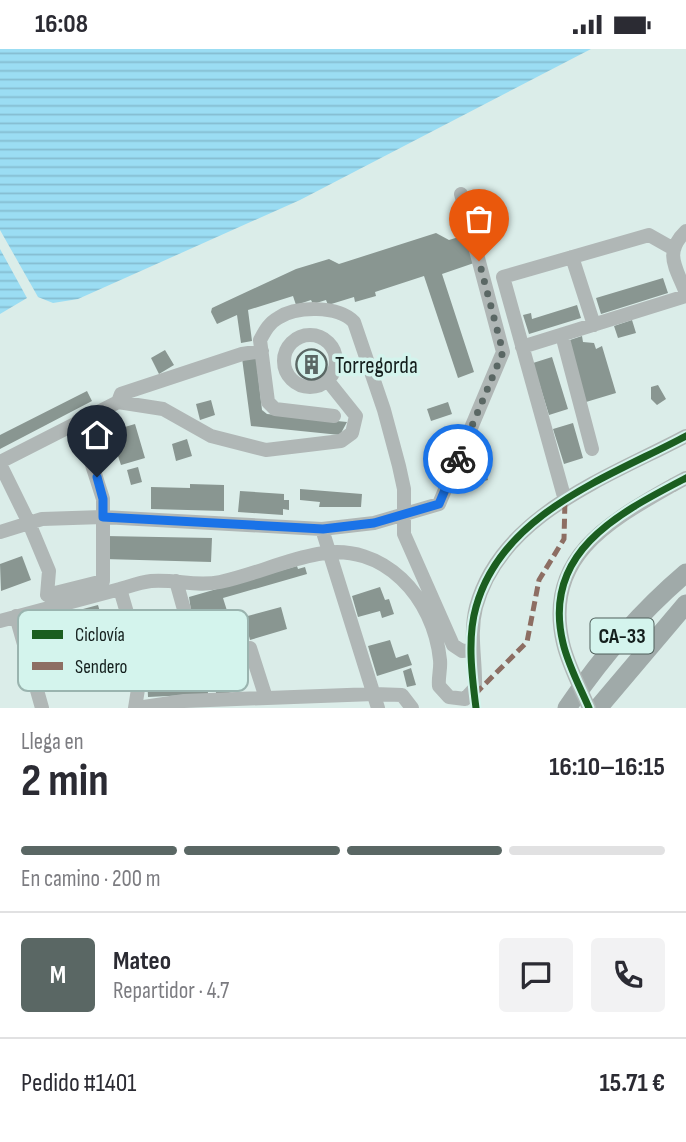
<!DOCTYPE html>
<html lang="es">
<meta charset="utf-8">
<style>
:root{--surface:#fff;--page:#f2f2f3;--text:#2b2b33;--muted:#7c7c81;--line:#e1e1e2;--accent:#5a6764}
body{margin:0;font-family:"Sofia Sans Condensed",sans-serif;background:var(--page);color:var(--text);height:100vh;display:flex;flex-direction:column;font-size:26px;white-space:nowrap}
*{box-sizing:border-box;margin:0}
p{font-size:23px;color:var(--muted)}
.icon{flex:none;width:38px;height:38px;fill:none;stroke:currentColor;stroke-width:2;stroke-linecap:round;stroke-linejoin:round}
.map{position:relative;height:659px;overflow:hidden}
.sheet{display:flex;flex-direction:column;background:var(--surface);flex:1}
.sheet>*{flex:none}
.pin{position:absolute;display:grid;place-items:center;width:60px;height:60px;color:#fff;margin:-72px -30px;border-radius:50% 50% 50% 0;rotate:-45deg;box-shadow:0 0 7px #0007}
.pin .icon{rotate:45deg}
.courier{position:absolute;display:grid;place-items:center;width:70px;height:70px;margin:-35px;border:5px solid #1a73e8;border-radius:50%;background:#fff;color:#222;box-shadow:0 2px 9px #0007}
.summary em{font-style:normal;font-weight:700}
.summary div{display:flex;flex-direction:column-reverse}
.summary{display:flex;align-items:center;justify-content:space-between;height:119px;padding:0 21px}
h1{font-size:46px;font-weight:700;line-height:52px}
.bar{display:grid;grid-template-columns:repeat(4,1fr);gap:10px 7px;align-content:center;height:84px;padding:0 21px}
.bar i{height:9px;border-radius:5px;background:var(--line)}
.bar .selected{background:var(--accent)}
.bar p{grid-column:span 4}
.line{display:flex;align-items:center;gap:18px;padding:0 21px;border-top:2px solid var(--line)}
.line div{flex:1}
.round{display:grid;place-items:center;flex:none;width:74px;height:74px;border-radius:7px;background:var(--page)}
.status{display:flex;justify-content:space-between;align-items:center;height:49px;padding:0 35px;background:var(--surface);direction:ltr}
.status svg{height:19px;fill:currentColor}
.map>svg:first-child{display:block}
.water{fill:url(#water-rules)}
.building{fill:#899691}
.lines{fill:none;stroke-linecap:round;stroke-linejoin:round}
.minor{stroke:#b0b7b6;stroke-width:14}
.highway{stroke:#a0aaa9;stroke-width:19}
.minor-bridge{stroke:#b0b7b6;stroke-width:14}
.quiet{stroke:#8d6e63;stroke-width:5;stroke-dasharray:10 5;stroke-linecap:butt}
.cycleway-casing{stroke:#d4f4ed;stroke-width:11}
.cycleway{stroke:#1b5e20;stroke-width:7}
.done{stroke:#5a6764;stroke-width:7;stroke-dasharray:0 12.6}
.route{stroke:#1a73e8;stroke-width:9}
.labels{text-anchor:middle;stroke-width:7;stroke-linejoin:round;paint-order:stroke}
.shield{fill:#d4f4ed;stroke:#4e5f5b;stroke-width:2}
.shield-label{font-size:21px;font-weight:bold;fill:#141f1d}
.poi-label{font-size:23px;fill:#141f1d;stroke:#d4f4ed;text-anchor:start}
.key{fill:#d4f4ed;stroke:#9ab4af;stroke-width:2}
.key-label{font-size:19px;fill:#141f1d}
</style>
<div class="status"><b>16:08</b><svg viewBox="0 0 49 12"><path d="M0 12V9h3v3zM5 12V6h3v6zM10 12V3h3v9zM15 12V0h3v12zM26 1h20v11H26zM47 4h2v5h-2z"/></svg></div>
<div class="map">
<svg width="686" height="659" viewBox="0 0 686 659">
<defs>
<pattern id="water-rules" width="6" height="5" patternUnits="userSpaceOnUse" patternTransform="scale(1.75)"><rect width="6" height="5" fill="#9bddf3"/><path d="M0 2.5h6" fill="none" stroke="#85bdd0"/></pattern>
</defs>
<rect width="100%" height="100%" fill="#dbede9"/>
<path class="water" d="M0,0H591L300,151L78,250L53,254L38,248L0,181Z
M0,200L27,249L0,265Z"/>
<path class="building" d="M436,184L449,191L465,186L474,214L442,225L474,323L458,329L424,227L375,243L376,247L355,253L354,248L328,256L326,251L313,255L311,251L296,256L293,247L248,261L252,292L241,294L237,266L217,275L211,263L212,259L296,220L329,210L339,215Z
M663,229L668,244L601,265L596,249Z
M577,256L581,269L529,285L523,266L531,264L532,270Z
M632,271L636,284L618,289L614,277Z
M582,287L583,293L594,294L596,300L602,297L616,344L586,353L567,292Z
M165,301L174,316L159,325L151,309Z
M299 316a13 13 0 1 1 26 0a13 13 0 1 1-26 0Z
M256,308L262,361L267,365L347,373L340,386L251,377L242,309Z
M552,308L568,360L549,366L533,314Z
M658,336L666,350L657,356L651,350V338Z
M87,342L92,352L0,400V386Z
M211,351L215,366L200,371L196,355Z
M448,353L452,365L431,372L427,360Z
M573,374L583,409L564,415L553,380Z
M135,375L145,409L121,416L117,404L110,407L106,396L114,394L111,382Z
M187,390L192,407L176,412L172,395Z
M482,408L488,431L469,436L460,422L464,421L462,414Z
M138,418L142,433L131,436L127,421Z
M190,435L224,436V462L151,460V438L190,439Z
M300,440L362,445L361,458H319L320,453L300,451Z
M240,442L284,445V451H289V461L283,460V466L238,463Z
M105,487L212,489L211,513L104,510Z
M22,507L31,531L1,542L0,515Z
M297,517L298,520L305,518L307,525L223,549L229,568L221,570L223,574L236,570L242,593L207,603L196,574L193,575L189,548Z
M380,538L385,551L389,550L394,565L382,569L380,562L358,568L352,547Z
M98,556L119,628L89,636L87,630L64,641L57,617L72,612L66,592L51,596L46,578L70,571L68,564Z
M281,558L287,580L250,591L244,568Z
M390,591L396,609L408,605L412,616L377,627L368,597Z
M236,609L242,630L236,642L217,647L210,623L214,616Z
M411,619L416,636L407,638L403,622Z
M207,623L208,645L148,648L147,626Z"/>
<g class="lines">
<path class="minor" d="M686,182C663,204 676,218 686,244
M572,208L594,276
M562,286L592,400
M284 312a26 26 0 1 1 52 0a26 26 0 1 1-52 0Z
M522,298L686,247
M118,353L121,345L242,305L262,302
M334,367L275,360L268,353L260,291C265,282 269,274 278,269C296,257 338,256 354,273L384,361L399,417L404,440V485L453,596L462,602L472,601
M78,372L103,450V468L322,480L374,474L439,455L503,303L461,145
M0,413L118,353L163,360L211,387L266,401L341,392L352,384L356,367L328,332
M0,415L29,474L0,483
M673,436L686,429
M565,451L503,228L649,186L672,199
M103,468V532L47,546L49,522L29,474L42,470Z
M322,480L378,659
M176,532L198,610L142,615L120,540C130,537 141,533 151,532C176,530 196,538 220,533C253,526 285,511 318,505C384,492 434,549 440,611C441,620 438,628 439,637L449,648L465,650L475,639C476,611 469,586 476,558C501,465 609,428 686,387
M16,567L42,659
M0,572L120,540
M198,610L250,599L266,649
M135,659L142,615
M137,659L184,652L374,645L402,646L412,659"/>
<path class="highway" d="M567,659C601,609 640,563 686,524
M598,659L686,555"/>
<path class="minor-bridge" d="M589,659C580,638 568,616 563,594C543,508 610,472 673,436"/>
<path class="quiet" d="M475,645L527,593L539,531L564,490L565,451"/>
<defs>
<path id="cycleway" d="M476,659C472,628 467,589 476,558C502,464 609,428 686,387
M589,659C580,638 568,616 563,594C541,503 619,464 686,429"/>
</defs>
<use href="#cycleway" class="cycleway-casing"/>
<use href="#cycleway" class="cycleway"/>
</g>
<g class="lines">
<path class="done" d="M458,410L503,303L479,212"/>
<path class="route" d="M97,428L103,450V468L323,480L374,474L439,455L458,410"/>
</g>
<defs>
<symbol id="building-ring" viewBox="-11 -11 22 22"><circle r="9.5" fill="#d4f4ed" stroke="#5a6764" stroke-width="1.5"/><path d="M-4-6H4V6H1V3H-1V6H-4ZM-2.5-4.3h1.7v1.8h-1.7ZM.8-4.3h1.7v1.8H.8ZM-2.5-1h1.7V.8h-1.7ZM.8-1h1.7V.8H.8Z" fill="#5a6764"/></symbol>
</defs>
<g fill-rule="evenodd">
<use href="#building-ring" x="294" y="298" width="35" height="35"/>
</g>
<g class="labels">
<rect class="shield" x="590.5" y="569.5" width="63" height="35" rx="5"/>
<g class="shield-label">
<text x="622" y="594">CA-33</text>
</g>
<g class="poi-label">
<text x="335" y="324">Torregorda</text>
</g>
</g>
<rect x="18" y="561" width="230" height="81" rx="10" class="key"/>
<rect x="32" y="581" width="31" height="9" fill="#1b5e20"/>
<rect x="32" y="613" width="31" height="8" fill="#8d6e63"/>
<g class="key-label">
<text x="75" y="592">Ciclovía</text>
<text x="75" y="624">Sendero</text>
</g>
</svg>
<div class="pin" style="left:479px;top:212px;background:#ea580c"><svg class="icon" aria-label="bag" viewBox="0 0 24 24"><path d="M5 8h14l-1 12H6zM9 8a3 3 0 0 1 6 0"/></svg></div>
<div class="pin" style="left:97px;top:428px;background:#1f2937"><svg class="icon" aria-label="home" viewBox="0 0 24 24"><path d="M3 11l9-7 9 7M6 9v11h12V9"/></svg></div>
<div class="courier" style="left:458px;top:410px"><svg class="icon" aria-label="bike" viewBox="0 0 24 24"><circle cx="6" cy="16" r="4"/><circle cx="18" cy="16" r="4"/><path d="M6 16l4-8h5l3 8M10 8l3 8H6M13 5h3"/></svg></div>
</div>
<section class="sheet">
<div class="summary"><div><h1>2 min</h1><p>Llega en</p></div><em>16:10–16:15</em></div>
<div class="bar"><i class="selected"></i><i class="selected"></i><i class="selected"></i><i></i><p>En camino · 200 m</p></div>
<div class="line" style="height:126px"><b class="round" style="background:var(--accent);color:#fff">M</b><div><b>Mateo</b><p>Repartidor · 4.7</p></div><a class="round"><svg class="icon" aria-label="chat" viewBox="0 0 24 24"><path d="M4 5h16v11H9l-5 4z"/></svg></a><a class="round"><svg class="icon" aria-label="phone" viewBox="0 0 24 24"><path d="M5 4h4l2 5-3 2q2 4 5 5l2-3 5 2v4C11 20 4 13 5 4z"/></svg></a></div>
<div class="line" style="height:91px"><div>Pedido #1401</div><b>15.71 €</b></div>
</section>
